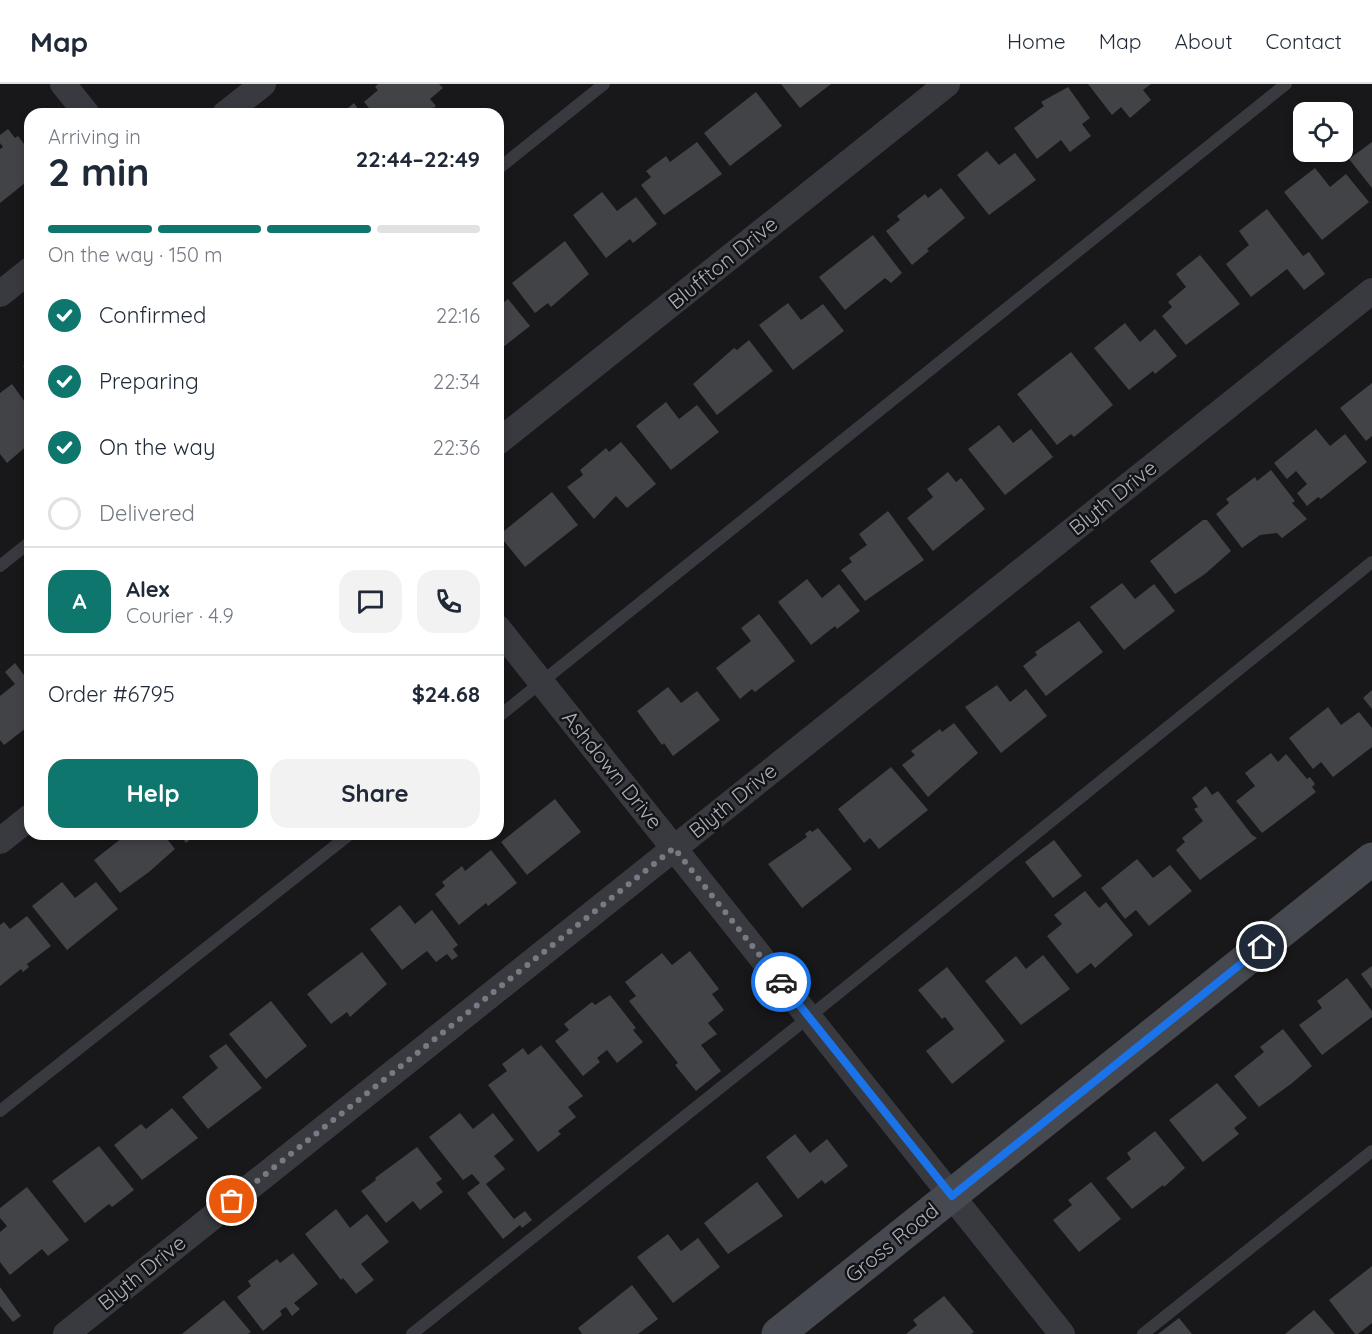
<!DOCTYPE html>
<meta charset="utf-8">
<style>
:root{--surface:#fff;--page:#f2f2f3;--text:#1f2937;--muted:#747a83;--line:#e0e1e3;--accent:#0f766e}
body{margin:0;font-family:Quicksand,sans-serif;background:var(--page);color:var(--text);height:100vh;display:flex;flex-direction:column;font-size:22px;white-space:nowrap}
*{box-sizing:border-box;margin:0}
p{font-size:20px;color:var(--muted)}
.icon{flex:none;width:33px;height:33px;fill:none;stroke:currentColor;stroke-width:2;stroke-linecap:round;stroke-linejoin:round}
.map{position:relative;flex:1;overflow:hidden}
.side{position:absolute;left:24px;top:24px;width:480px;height:732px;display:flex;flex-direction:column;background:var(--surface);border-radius:18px;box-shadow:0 3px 9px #0003}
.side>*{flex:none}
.fabs{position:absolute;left:1293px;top:18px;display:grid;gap:12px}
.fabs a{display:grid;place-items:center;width:60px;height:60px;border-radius:12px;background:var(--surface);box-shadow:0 3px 9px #0003;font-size:30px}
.pin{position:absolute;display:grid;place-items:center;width:51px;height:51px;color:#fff;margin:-26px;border:3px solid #fff;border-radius:50%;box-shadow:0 2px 6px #0007}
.courier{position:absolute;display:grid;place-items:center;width:60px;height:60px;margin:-30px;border:4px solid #1a73e8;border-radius:50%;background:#fff;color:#222;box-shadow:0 2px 8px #0007}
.headline em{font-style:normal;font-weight:700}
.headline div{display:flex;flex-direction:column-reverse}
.headline{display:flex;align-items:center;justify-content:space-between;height:102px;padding:0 24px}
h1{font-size:39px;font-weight:700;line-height:45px}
.bar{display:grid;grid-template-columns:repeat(4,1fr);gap:9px 6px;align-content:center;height:72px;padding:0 24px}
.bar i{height:8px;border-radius:4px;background:var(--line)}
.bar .selected{background:var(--accent)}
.bar p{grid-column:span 4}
.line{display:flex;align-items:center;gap:15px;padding:0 24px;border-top:2px solid var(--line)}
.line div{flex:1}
.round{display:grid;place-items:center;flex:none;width:63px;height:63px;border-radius:18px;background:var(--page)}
ol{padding:0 24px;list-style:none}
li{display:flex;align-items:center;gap:18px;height:66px}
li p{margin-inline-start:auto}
li .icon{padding:6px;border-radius:50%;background:var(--accent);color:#fff;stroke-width:4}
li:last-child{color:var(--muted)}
li i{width:33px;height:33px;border:3px solid var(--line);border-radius:50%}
.action{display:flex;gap:12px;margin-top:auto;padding:12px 24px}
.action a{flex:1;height:69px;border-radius:18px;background:var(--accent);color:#fff;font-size:24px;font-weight:700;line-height:69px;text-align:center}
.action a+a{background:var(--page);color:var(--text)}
header{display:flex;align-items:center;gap:36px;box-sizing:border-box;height:84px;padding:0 30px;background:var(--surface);border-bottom:2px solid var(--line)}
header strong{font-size:28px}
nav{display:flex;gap:33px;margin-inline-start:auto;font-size:21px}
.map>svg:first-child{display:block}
.building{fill:#424347}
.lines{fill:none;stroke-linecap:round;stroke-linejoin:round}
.lane{stroke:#383a3f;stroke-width:12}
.street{stroke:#383a3f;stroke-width:26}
.secondary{stroke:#464950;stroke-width:33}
.done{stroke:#767a83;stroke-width:6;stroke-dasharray:0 10.8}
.route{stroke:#1a73e8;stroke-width:8}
.labels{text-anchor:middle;stroke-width:5;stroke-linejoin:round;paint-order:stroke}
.street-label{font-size:21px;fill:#a9afbb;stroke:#131315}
</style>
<header>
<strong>Map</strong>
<nav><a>Home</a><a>Map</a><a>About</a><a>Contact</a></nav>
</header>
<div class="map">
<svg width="1372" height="1250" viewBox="0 0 1372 1250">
<rect width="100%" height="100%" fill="#18181a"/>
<path class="building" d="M378,0H439L443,4L430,15L436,22L426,30H374L364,18L378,6L375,3Z
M781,0H831L800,24Z
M1088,0H1151L1143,6L1151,16L1130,34L1121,23L1112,31Z
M1068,3L1090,34L1082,40L1091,52L1070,68L1061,56L1037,75L1014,44L1044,22L1041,18Z
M756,8L782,42L730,82L704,49Z
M354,19L362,30H341L343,28Z
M8,45L15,54L18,52L30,68V95L0,119V65L3,63L0,59V51Z
M697,58L722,90L664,131L641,101L651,93L646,87L666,72L670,78Z
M1372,58V104L1349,75Z
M987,67L999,81L1015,69L1036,96L989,131L957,91Z
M1315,84L1330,103L1346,90L1369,118L1322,156L1284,108Z
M941,104L965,134L927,165L929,167L912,181L886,147L900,136L897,132L925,110L928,114Z
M602,108L617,127L636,113L657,140L633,159L630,155L606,174L573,131Z
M1267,125L1303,172L1309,168L1325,190L1304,206L1287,185L1251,213L1226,180L1249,161L1239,147Z
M873,151L902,189L891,199L885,194L845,226L819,193Z
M565,157L589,190L551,223L548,219L535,229L512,199Z
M1200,171L1240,220L1186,261L1162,232L1172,223L1168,218L1186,203L1176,190Z
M508,215L530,242L498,267V223Z
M788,219L801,236L823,220L844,247L793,286L759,241Z
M1125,239L1140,258L1155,245L1177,272L1155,290L1153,287L1129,306L1094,264Z
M749,256L773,287L717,331L693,300L734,264L737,266Z
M1071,268L1113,321L1074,353L1071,350L1057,361L1017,310Z
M30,277V291L23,282Z
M1372,299V352L1366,357L1340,324Z
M12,300L30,325V339L28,340L30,343V359L7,379L0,370V309Z
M666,318L679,335L697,321L719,348L671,386L636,342Z
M999,341L1013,359L1031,345L1053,373L1005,411L968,365Z
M1316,345L1330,362L1345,350L1367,378L1321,415L1318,413L1307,422L1297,409L1307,400L1296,387L1287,395L1274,379Z
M621,358L656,400L627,424L616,412L594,435L567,403L583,391L580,386L606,364L609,368Z
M1271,386L1295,417L1292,419L1307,435L1282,454L1277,449L1260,451L1242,464L1216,430L1229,419L1226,415L1255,393L1257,397Z
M948,388L956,398L961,394L985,425L933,467L907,434L933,413L927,405Z
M552,408L578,441L525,483L499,451Z
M888,427L924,476L865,517L841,486L852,478L849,474L867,461L859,450Z
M1203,436H1207L1231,467L1205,490L1175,510L1150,477Z
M807,495L822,514L839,500L860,527L837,545L835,542L811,561L778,518Z
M1122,499L1135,515L1154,500L1175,527L1124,566L1090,523Z
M759,530L795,577L755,608L752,605L740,615L716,584L751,557L741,544Z
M1079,537L1103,568L1046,612L1023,582L1037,571L1035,568Z
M15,579L24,591L30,586V641L4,661L0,656V612L15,600L5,588Z
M997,601L1010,618L1026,605L1047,632L1001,669L965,623Z
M668,603L681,619L697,607L720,636L673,672L664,659L662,661L637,627Z
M1372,606V625L1363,614Z
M1328,623L1341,641L1359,628L1372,644V663L1333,693L1321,678L1313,685L1289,654Z
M954,639L978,669L928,713L902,681L915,671L911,667L940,645L942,648Z
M1271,669L1278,678L1286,670L1307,695L1310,693L1315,700L1312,703L1316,708L1262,749L1236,717L1255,702L1245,689Z
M891,683L928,726L879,765L870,754L864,759L838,725Z
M1206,702L1212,711L1218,707L1252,751L1257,754L1200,796L1176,766L1185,758L1182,754L1203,737L1194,725L1198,723L1192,714Z
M555,715L581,748L527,791L501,758Z
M818,744L852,785L802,824L768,780L807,753L805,750L810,746L812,748Z
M127,750H163L175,765L149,788L120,809L94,776Z
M179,750H197L186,759Z
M1054,756L1082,792L1053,814L1025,778Z
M491,766L517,799L488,822L486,819L459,841L435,810L445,802L442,798L462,782L465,787Z
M1137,775L1153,794L1170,781L1192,807L1149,842L1136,826L1125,835L1101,804Z
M62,798L75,814L96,798L118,825L67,866L32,822Z
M1085,807L1099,824L1106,818L1133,851L1095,884L1091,879L1077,890L1047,852L1062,840L1054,831Z
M400,821L415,840L432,826L458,861L453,865L458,872L452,876L447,870L436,878L427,867L402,886L370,845Z
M27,832L51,862L27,880L29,883L23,888L21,885L0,902V841L4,838L10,845Z
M690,867L719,905L712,910L724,926L708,939L717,950L701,961L721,987L696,1007L675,981L678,979L629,917L636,912L625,898L662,869L672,881Z
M362,868L387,900L350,933L347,928L331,940L307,910Z
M1043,871L1070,905L1021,941L985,897L1016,872L1026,885Z
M1372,882V905L1361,890Z
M947,883L1005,957L952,1000L926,967L954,945L945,933L942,935L918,906Z
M1347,894L1372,927V933L1322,971L1299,941L1322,924L1317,917Z
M610,911L636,944L633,946L643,958L617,979L607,966L597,974L600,978L583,992L555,957L569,946L564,940L592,918L595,921Z
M271,917L307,962L266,995L229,950Z
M1283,945L1312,982L1291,1000L1259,1023L1234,992L1264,968L1260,963Z
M226,960L262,1004L208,1045L182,1013L218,984L209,972Z
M541,961L583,1012L568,1023L576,1033L558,1047L561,1050L538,1068L488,1001L507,987L502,980L523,964L528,971Z
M1217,999L1247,1034L1234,1044L1239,1050L1203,1078L1169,1036Z
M172,1024L198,1054L142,1096L114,1061L141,1040L146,1045Z
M460,1029L473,1045L493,1029L514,1056L494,1072L505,1085L486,1100L514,1135L525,1127L532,1136L522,1144L520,1141L503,1155L467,1109L480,1099L472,1090L463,1096L429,1053Z
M1155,1047L1185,1084L1164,1103L1163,1101L1132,1125L1106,1094L1131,1075L1127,1069Z
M795,1050L810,1069L827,1055L848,1082L825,1100L822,1096L798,1115L766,1073Z
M99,1062L134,1106L112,1123L109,1120L85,1139L52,1097Z
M417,1063L442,1095L436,1099L443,1108L420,1126L413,1117L386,1139L361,1107L376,1096L375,1094Z
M757,1098L783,1132L728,1170L704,1139Z
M1091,1098L1121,1135L1079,1168L1053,1136L1072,1121L1068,1116Z
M27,1103L69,1156L48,1172L42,1165L10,1191L0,1178V1148L7,1142L0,1134V1124Z
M336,1125L350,1144L367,1130L389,1158L361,1180L374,1196L356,1210L343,1194L341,1196L305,1150Z
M668,1150L681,1167L698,1154L720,1183L673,1219L637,1173Z
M293,1169L318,1200L294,1219L300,1225L292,1232L286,1223L280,1227L282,1231L263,1247L237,1213L251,1202L248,1197L277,1175L280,1179Z
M1372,1182V1239L1358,1250H1355L1329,1216Z
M632,1201L658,1235L638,1250H582L578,1244Z
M0,1203L21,1232L13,1238L0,1222Z
M944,1212L974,1248L971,1250H906L917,1241L913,1236Z
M224,1216L251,1248L248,1250H182Z
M1314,1226L1335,1250H1285Z
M1179,1234L1192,1250H1158Z"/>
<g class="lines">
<path class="lane" d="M498,85L604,0
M0,482L30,458
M498,633L1286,0
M0,1027L350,750
M412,1250L809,933L1372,478
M1143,1250L1372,1067"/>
<path class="street" d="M63,0L87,30
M225,30L263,0
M0,210L30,186
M498,358L947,0
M498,544L1062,1250
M0,757L30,733
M66,1250L1372,207"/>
<path class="secondary" d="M778,1250L1372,775"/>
</g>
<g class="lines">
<path class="done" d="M232,1117L674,764L781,898"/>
<path class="route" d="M781,898L952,1112L1262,863"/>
</g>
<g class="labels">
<g class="street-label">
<text transform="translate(723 179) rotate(-39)" y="7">Bluffton Drive</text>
<text transform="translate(1113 414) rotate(-39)" y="7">Blyth Drive</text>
<text transform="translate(612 686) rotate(51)" y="7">Ashdown Drive</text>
<text transform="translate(733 717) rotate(-39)" y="7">Blyth Drive</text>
<text transform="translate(892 1159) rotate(-39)" y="7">Gross Road</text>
<text transform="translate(142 1189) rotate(-39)" y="7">Blyth Drive</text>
</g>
</g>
</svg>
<div class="fabs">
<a><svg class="icon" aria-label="locate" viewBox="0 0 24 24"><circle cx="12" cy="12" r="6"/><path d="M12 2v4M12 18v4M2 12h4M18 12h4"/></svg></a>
</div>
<div class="pin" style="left:232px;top:1117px;background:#ea580c"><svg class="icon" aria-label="bag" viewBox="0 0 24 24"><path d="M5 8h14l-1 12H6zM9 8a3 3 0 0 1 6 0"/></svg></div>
<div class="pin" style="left:1262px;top:863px;background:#1f2937"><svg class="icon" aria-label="home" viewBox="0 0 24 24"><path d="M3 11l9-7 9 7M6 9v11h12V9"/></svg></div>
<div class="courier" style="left:781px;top:898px"><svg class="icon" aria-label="car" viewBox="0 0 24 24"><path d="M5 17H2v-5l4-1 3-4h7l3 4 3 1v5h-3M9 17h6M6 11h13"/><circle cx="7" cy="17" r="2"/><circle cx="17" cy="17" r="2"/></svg></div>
<section class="side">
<div class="headline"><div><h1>2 min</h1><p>Arriving in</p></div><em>22:44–22:49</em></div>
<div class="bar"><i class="selected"></i><i class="selected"></i><i class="selected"></i><i></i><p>On the way · 150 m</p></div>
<ol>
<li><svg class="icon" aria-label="check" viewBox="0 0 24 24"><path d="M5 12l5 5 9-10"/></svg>Confirmed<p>22:16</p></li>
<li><svg class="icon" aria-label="check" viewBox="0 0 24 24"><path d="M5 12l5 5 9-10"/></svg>Preparing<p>22:34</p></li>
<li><svg class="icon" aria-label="check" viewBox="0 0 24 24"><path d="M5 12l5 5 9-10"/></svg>On the way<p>22:36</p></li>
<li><i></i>Delivered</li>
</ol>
<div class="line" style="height:108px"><b class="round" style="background:var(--accent);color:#fff">A</b><div><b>Alex</b><p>Courier · 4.9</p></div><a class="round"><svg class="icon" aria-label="chat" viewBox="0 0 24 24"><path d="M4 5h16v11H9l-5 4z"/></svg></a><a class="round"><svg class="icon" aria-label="phone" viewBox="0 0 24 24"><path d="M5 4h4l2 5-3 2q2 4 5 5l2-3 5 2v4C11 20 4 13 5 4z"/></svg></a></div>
<div class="line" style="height:78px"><div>Order #6795</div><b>$24.68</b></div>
<div class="action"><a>Help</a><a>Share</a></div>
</section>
</div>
